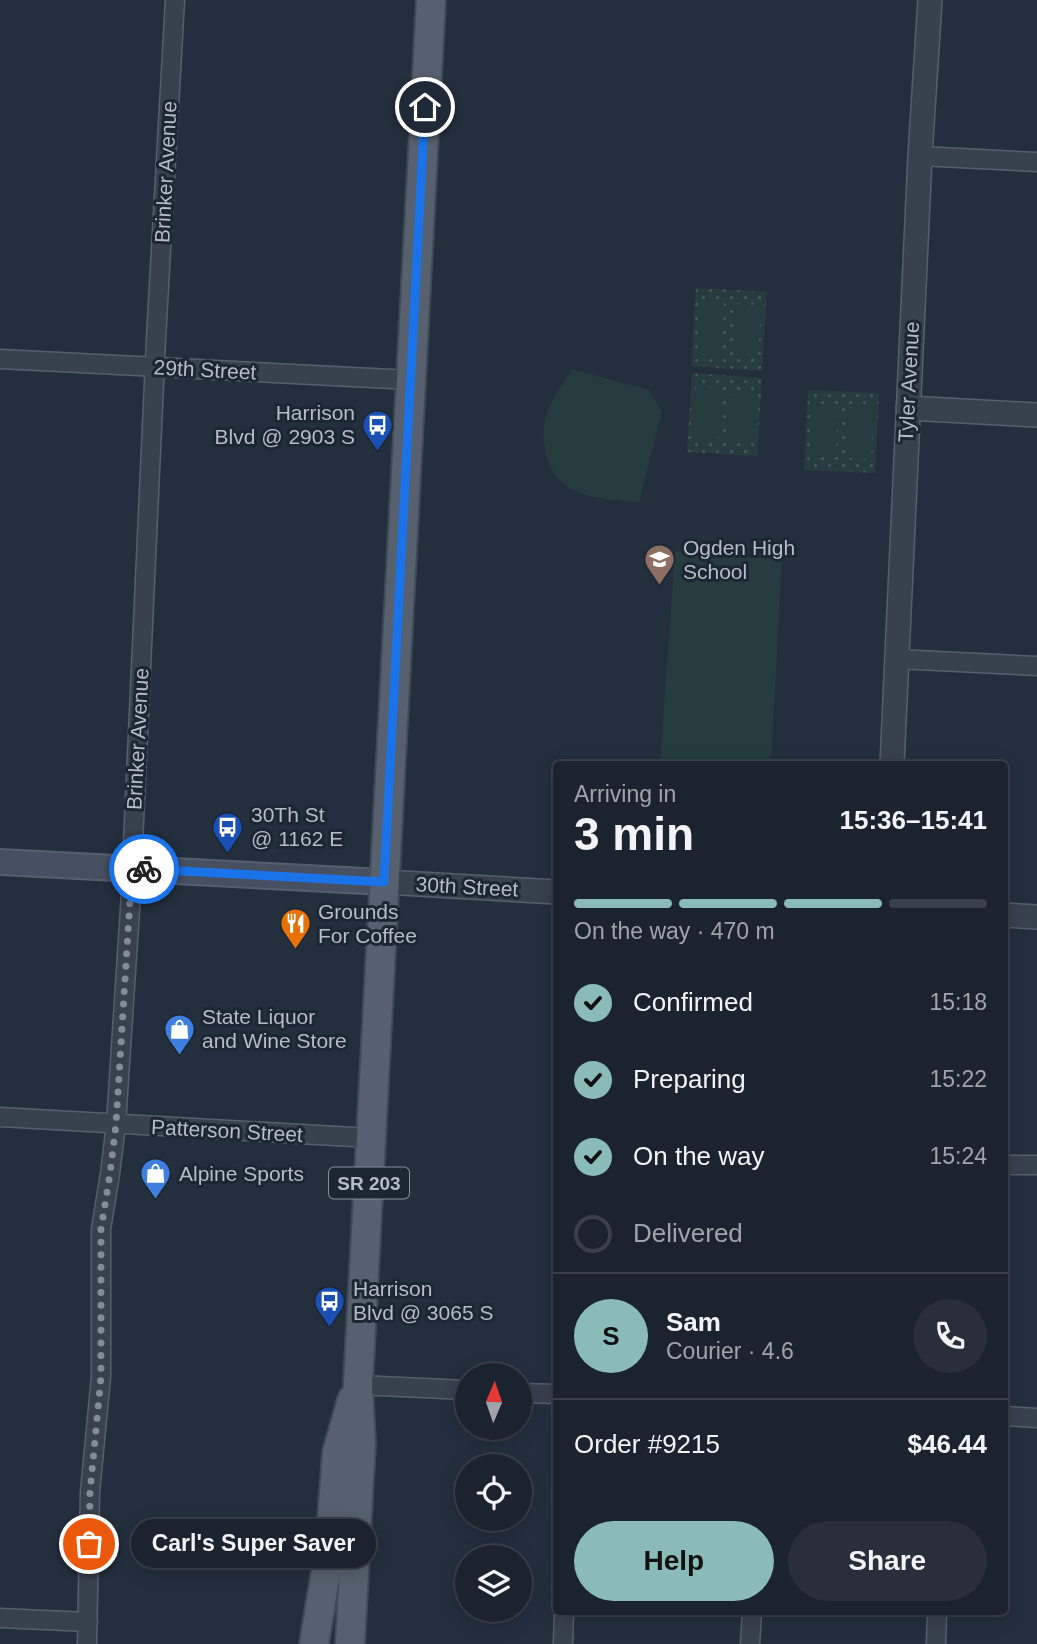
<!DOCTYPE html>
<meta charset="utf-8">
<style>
:root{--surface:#1b232e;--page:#282f3a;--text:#f1f3f6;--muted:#a0a4aa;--line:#39404a;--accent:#8bbbb9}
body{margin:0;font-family:Helvetica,sans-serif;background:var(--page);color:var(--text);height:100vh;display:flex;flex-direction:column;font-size:26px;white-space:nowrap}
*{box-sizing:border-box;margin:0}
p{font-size:23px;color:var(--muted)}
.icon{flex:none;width:38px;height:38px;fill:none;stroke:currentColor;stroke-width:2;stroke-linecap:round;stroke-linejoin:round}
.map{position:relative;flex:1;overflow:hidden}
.side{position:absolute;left:553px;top:761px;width:455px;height:854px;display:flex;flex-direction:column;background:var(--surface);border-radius:7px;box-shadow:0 4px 18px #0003,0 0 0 2px var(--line)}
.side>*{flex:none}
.needle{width:46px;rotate:2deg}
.controls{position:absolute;left:455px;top:1363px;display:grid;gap:14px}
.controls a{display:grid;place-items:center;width:77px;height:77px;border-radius:50%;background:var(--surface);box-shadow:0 4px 18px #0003,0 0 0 2px var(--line);font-size:35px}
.pin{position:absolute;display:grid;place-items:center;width:60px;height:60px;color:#fff;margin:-30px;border:4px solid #fff;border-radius:50%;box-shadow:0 2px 7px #0007}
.courier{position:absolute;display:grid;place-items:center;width:70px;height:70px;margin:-35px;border:5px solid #1a73e8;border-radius:50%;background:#fff;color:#222;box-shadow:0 2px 9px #0007}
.bubble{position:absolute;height:49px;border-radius:24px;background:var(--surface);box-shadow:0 4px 18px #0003,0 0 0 2px var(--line);font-size:23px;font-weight:700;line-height:49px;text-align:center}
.overview em{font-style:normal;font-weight:700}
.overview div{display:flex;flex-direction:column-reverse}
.overview{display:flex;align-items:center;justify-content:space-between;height:119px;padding:0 21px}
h1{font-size:46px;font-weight:700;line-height:52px}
.bar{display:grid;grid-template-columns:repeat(4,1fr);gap:10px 7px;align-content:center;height:84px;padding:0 21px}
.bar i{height:9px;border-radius:5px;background:var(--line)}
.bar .current{background:var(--accent)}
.bar p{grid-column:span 4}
.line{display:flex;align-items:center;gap:18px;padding:0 21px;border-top:2px solid var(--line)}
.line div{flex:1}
.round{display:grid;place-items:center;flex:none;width:74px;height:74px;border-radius:37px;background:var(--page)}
ol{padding:0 21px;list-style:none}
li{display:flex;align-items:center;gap:21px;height:77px}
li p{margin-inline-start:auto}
li .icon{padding:7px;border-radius:50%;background:var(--accent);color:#111;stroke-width:4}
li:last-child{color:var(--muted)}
li i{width:38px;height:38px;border:4px solid var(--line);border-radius:50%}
.cta{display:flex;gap:14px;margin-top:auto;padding:14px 21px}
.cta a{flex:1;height:80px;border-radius:42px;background:var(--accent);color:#111;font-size:28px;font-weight:700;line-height:80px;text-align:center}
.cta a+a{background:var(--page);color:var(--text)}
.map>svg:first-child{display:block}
.grass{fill:url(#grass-dots)}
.pitch{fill:#263c3f}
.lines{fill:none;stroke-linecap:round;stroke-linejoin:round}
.minor-casing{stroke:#565f6c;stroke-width:21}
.tertiary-casing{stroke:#565f6c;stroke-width:26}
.secondary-casing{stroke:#565f6c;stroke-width:28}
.primary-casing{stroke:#414a57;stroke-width:32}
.minor{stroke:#38414e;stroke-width:18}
.tertiary{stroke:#38414e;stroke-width:23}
.secondary{stroke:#465061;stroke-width:24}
.primary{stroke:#56606e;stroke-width:28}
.done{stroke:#828b98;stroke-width:7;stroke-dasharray:0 12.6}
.route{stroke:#1a73e8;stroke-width:9}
.labels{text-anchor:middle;stroke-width:6;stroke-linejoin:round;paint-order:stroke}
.shield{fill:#1d2633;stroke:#878f9c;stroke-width:2}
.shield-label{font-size:19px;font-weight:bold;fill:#b4bcc9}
.street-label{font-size:21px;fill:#b4bcc9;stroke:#1d2633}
.poi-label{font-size:21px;fill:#b4bcc9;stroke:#1d2633;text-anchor:start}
</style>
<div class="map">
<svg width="1037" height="1644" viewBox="0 0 1037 1644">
<defs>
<pattern id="grass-dots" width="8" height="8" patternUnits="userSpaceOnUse" patternTransform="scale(1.75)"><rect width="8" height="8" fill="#263c3f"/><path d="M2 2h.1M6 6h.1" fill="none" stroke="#435659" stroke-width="1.8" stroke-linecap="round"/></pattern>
</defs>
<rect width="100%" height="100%" fill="#242f3e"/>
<path class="grass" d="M696,288L767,292L762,371L691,366Z
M692,373L762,378L757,456L687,452Z
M808,390L879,393L875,473L804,470Z"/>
<path class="pitch" d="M700,301L724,303L722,355L698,354Z
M736,304L761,305L758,357L734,356Z
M572,369L649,390L662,411L639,502C598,499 554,499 545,449C543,437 543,423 547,411C553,397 564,382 572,369Z
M696,387L720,388L718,440L693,439Z
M731,390L756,391L753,443L729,442Z
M813,404L838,405L836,457L811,456Z
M849,406L874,407L871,459L847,458Z
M675,551L782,560L771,765H660Z"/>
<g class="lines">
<defs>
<path id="minor" d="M920,156L1037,162
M0,359L411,380
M897,659L1037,666
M0,1117L371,1138
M1004,1165H1037
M358,1385L467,1390
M520,1393L556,1394
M1004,1416L1037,1418
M0,1618L88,1622
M87,1644L90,1492L101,1377V1229L110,1174L116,1124L130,909L156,339L175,0
M563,1644L564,1612
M750,1644L752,1612
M936,1644L937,1612"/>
<path id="tertiary" d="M908,408L1037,415
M892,765L920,156L930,0
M384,882L556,892
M1004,915L1037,917"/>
<path id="secondary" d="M0,862L384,882"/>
<path id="primary" d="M314,1644L330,1547L337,1453L352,1400
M350,1644L361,1443L358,1385L431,0"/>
</defs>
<use href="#minor" class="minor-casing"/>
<use href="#tertiary" class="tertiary-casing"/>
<use href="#secondary" class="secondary-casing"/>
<use href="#primary" class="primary-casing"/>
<use href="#minor" class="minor"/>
<use href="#tertiary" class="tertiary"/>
<use href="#secondary" class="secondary"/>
<use href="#primary" class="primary"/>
</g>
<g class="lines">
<path class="done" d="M89,1544L90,1492L101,1377V1229L110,1174L116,1124L132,868L144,869"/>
<path class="route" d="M144,869L384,882L425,107"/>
</g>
<defs>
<symbol id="bus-pin" viewBox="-11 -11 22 30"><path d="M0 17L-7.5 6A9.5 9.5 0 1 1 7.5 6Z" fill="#1a4fb4" stroke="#1d2633"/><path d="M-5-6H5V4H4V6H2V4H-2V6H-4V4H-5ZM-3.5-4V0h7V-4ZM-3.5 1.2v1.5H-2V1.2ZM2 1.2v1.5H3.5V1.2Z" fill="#fff"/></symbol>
<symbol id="school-pin" viewBox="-11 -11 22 30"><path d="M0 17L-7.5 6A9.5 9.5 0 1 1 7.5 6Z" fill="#8d6e63" stroke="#1d2633"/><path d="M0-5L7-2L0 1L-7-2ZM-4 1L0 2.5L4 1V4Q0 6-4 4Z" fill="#fff"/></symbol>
<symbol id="restaurant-pin" viewBox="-11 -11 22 30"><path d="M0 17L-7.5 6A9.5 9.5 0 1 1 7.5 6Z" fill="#e8710a" stroke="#1d2633"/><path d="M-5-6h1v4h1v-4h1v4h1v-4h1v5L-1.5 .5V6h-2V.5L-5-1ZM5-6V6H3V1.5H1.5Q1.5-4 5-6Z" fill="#fff"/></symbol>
<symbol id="shop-pin" viewBox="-11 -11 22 30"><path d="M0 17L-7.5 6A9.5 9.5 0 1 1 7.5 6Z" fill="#3f7fe0" stroke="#1d2633"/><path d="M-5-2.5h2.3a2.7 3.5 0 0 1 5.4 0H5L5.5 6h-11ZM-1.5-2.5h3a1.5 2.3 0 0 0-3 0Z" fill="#fff"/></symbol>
</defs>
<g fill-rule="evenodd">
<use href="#bus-pin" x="360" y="408" width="35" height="47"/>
<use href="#school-pin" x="642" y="542" width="35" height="47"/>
<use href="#bus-pin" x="210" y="810" width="35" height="47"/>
<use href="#restaurant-pin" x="278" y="906" width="35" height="47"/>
<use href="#shop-pin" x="162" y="1012" width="35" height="47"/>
<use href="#shop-pin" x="138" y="1156" width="35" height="47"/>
<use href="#bus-pin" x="312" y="1284" width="35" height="47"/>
</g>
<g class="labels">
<rect class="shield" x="329" y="1167.5" width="80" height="31" rx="5"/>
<g class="shield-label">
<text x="369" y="1190">SR 203</text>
</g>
<g class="street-label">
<text transform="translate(166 172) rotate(-87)" y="7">Brinker Avenue</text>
<text transform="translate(205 370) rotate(3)" y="7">29th Street</text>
<text transform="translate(909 382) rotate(-87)" y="7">Tyler Avenue</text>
<text transform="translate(138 739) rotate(-87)" y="7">Brinker Avenue</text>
<text transform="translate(467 887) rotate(3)" y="7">30th Street</text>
<text transform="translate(227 1131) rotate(3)" y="7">Patterson Street</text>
</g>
<g class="poi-label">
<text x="355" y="420" text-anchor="end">Harrison<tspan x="355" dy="24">Blvd @ 2903 S</tspan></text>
<text x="683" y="555">Ogden High<tspan x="683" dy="24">School</tspan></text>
<text x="251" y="822">30Th St<tspan x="251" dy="24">@ 1162 E</tspan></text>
<text x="318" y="919">Grounds<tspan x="318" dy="24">For Coffee</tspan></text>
<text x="202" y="1024">State Liquor<tspan x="202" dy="24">and Wine Store</tspan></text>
<text x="179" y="1181">Alpine Sports</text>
<text x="353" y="1296">Harrison<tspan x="353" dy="24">Blvd @ 3065 S</tspan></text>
</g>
</g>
</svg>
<div class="controls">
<a><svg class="needle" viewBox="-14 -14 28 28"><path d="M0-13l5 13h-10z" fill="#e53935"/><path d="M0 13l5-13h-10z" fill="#a0a4aa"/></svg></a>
<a><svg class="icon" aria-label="locate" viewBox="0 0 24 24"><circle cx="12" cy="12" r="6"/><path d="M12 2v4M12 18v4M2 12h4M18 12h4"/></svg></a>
<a><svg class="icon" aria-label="layers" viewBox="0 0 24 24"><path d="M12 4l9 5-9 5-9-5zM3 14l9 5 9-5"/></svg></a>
</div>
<div class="pin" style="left:89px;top:1544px;background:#ea580c"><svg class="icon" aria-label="bag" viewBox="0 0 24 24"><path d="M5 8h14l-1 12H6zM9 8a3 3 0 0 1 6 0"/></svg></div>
<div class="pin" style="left:425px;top:107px;background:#1f2937"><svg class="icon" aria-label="home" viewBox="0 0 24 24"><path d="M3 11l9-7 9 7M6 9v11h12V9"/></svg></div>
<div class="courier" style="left:144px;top:869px"><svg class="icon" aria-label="bike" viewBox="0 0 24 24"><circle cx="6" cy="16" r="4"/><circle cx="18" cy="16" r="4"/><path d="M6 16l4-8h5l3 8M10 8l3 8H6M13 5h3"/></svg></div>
<div class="bubble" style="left:131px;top:1519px;width:245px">Carl's Super Saver</div>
<section class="side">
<div class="overview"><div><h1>3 min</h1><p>Arriving in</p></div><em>15:36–15:41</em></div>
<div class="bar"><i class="current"></i><i class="current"></i><i class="current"></i><i></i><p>On the way · 470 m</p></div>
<ol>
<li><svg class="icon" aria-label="check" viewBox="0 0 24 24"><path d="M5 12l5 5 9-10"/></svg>Confirmed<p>15:18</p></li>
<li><svg class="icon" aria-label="check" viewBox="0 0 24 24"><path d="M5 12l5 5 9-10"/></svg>Preparing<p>15:22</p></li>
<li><svg class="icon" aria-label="check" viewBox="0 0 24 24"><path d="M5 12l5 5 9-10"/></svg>On the way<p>15:24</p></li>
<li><i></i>Delivered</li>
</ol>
<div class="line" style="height:126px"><b class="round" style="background:var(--accent);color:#111">S</b><div><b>Sam</b><p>Courier · 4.6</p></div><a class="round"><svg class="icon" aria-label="phone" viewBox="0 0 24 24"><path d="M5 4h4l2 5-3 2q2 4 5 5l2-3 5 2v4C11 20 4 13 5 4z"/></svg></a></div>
<div class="line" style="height:91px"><div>Order #9215</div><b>$46.44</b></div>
<div class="cta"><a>Help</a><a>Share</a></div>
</section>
</div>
